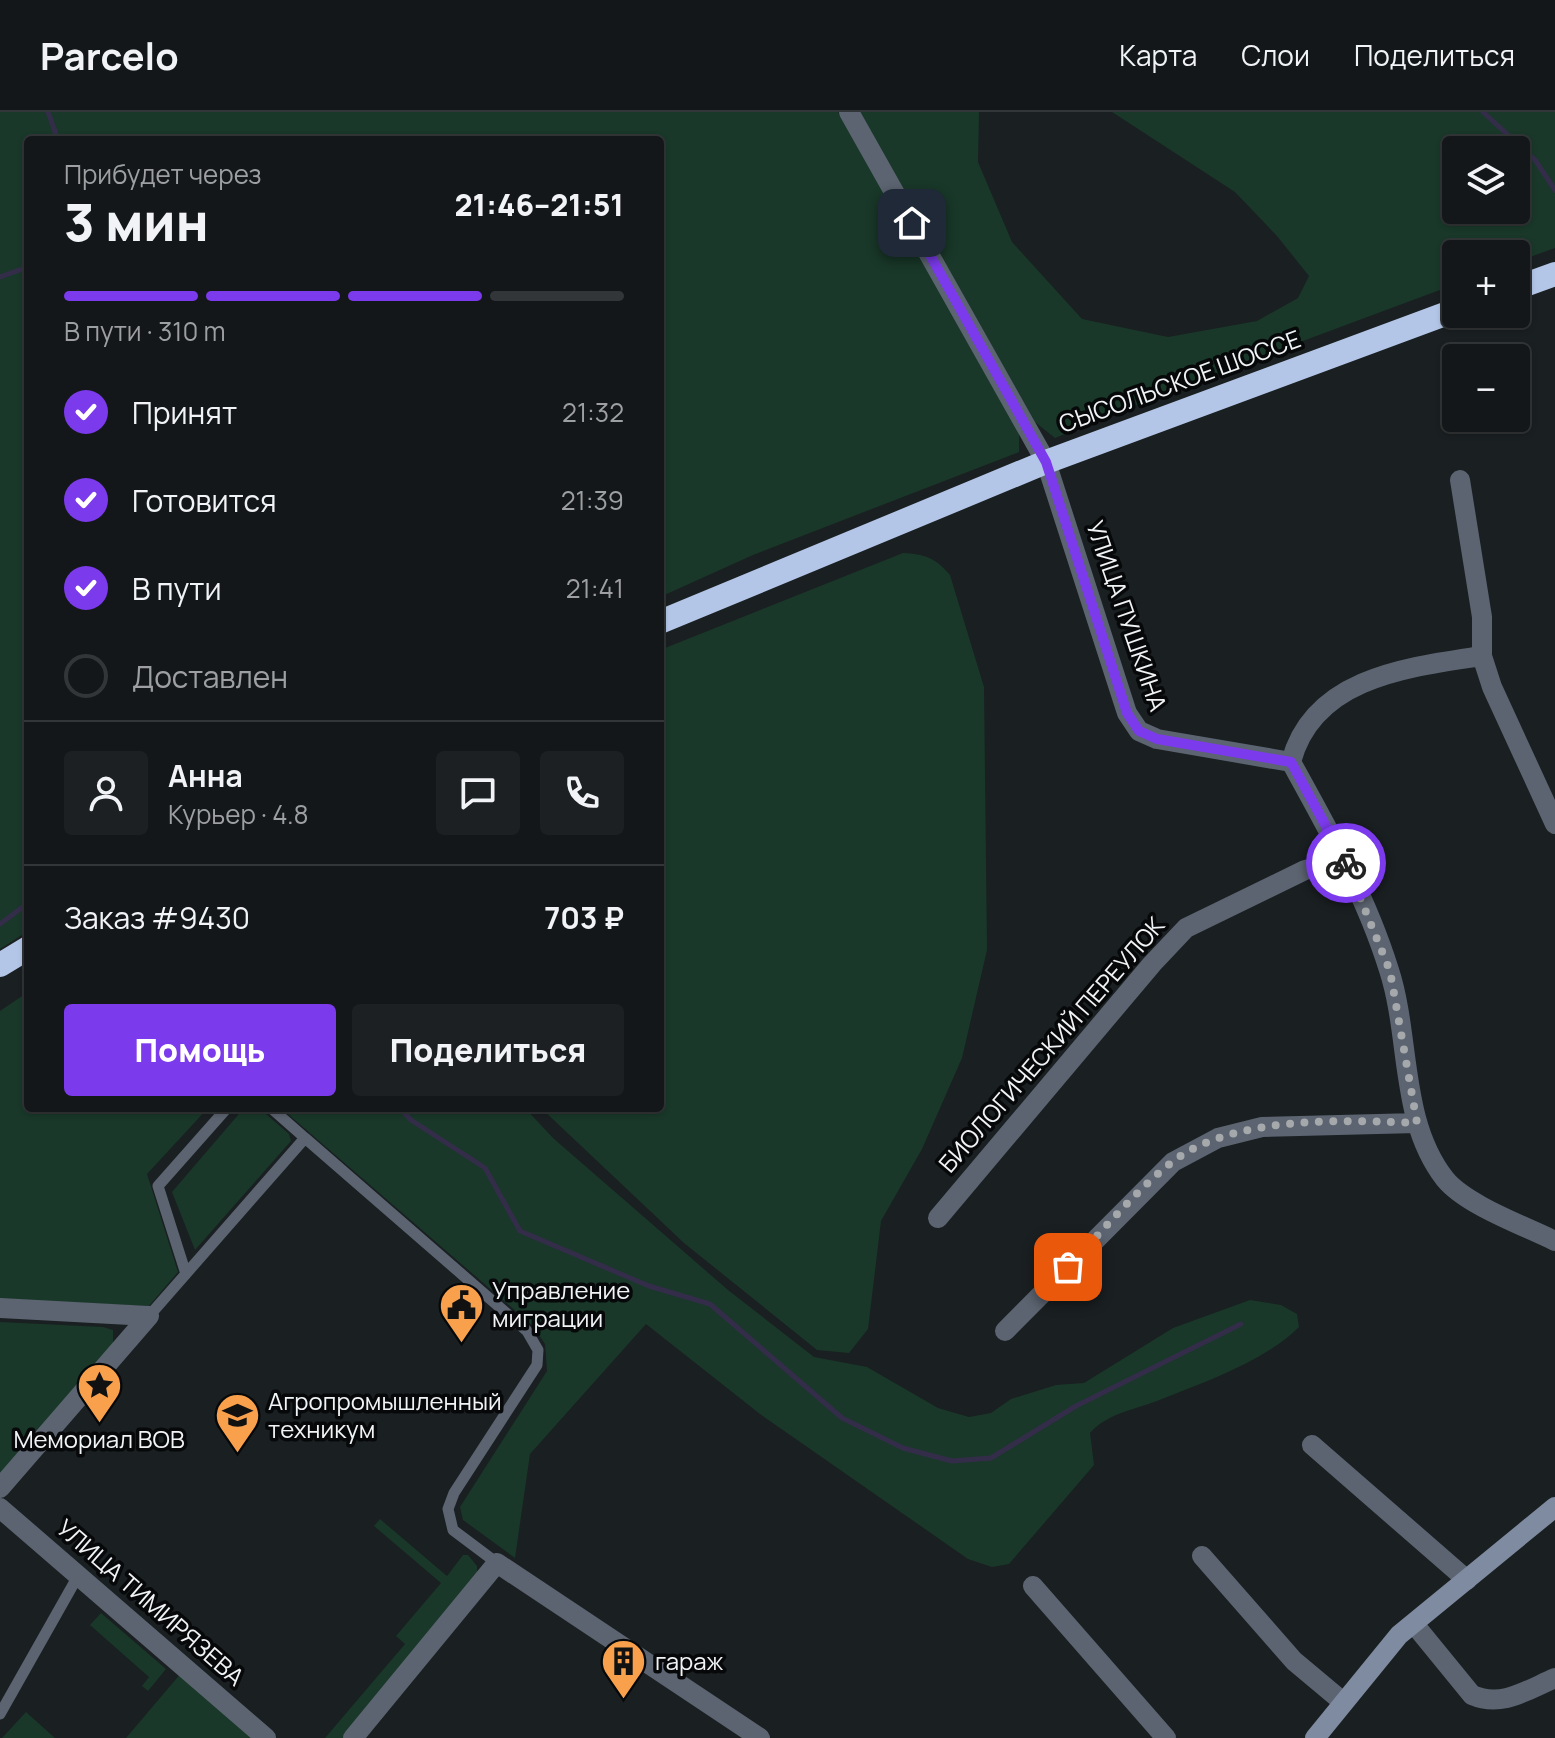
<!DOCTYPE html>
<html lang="ru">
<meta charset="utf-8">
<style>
:root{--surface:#141719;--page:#1d2022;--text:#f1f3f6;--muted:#9d9fa2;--line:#333638;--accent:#7c3aed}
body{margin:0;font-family:Manrope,sans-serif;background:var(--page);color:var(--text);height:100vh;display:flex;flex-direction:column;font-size:30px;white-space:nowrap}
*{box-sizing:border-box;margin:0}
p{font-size:26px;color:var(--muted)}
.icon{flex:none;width:44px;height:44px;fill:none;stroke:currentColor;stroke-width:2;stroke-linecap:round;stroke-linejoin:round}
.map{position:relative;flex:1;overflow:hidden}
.side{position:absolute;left:24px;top:24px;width:640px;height:976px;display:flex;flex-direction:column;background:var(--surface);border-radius:8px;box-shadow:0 2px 6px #0004,0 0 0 2px var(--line)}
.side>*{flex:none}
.tools{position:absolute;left:1442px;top:24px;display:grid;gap:16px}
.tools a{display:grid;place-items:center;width:88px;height:88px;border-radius:8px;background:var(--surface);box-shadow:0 2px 6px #0004,0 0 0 2px var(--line);font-size:40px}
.pin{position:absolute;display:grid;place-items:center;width:68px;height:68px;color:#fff;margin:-34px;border-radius:16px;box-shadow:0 4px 12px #0006}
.courier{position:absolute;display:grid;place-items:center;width:80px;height:80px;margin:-40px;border:6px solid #7c3aed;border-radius:50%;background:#fff;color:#222;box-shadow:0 2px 10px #0007}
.head em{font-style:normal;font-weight:800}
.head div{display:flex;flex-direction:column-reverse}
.head{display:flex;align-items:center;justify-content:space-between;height:136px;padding:0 40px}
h1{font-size:52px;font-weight:800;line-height:60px}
.bar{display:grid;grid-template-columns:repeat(4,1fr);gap:12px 8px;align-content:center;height:96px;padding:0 40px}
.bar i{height:10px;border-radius:6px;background:var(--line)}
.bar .selected{background:var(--accent)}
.bar p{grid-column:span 4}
.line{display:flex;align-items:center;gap:20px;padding:0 40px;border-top:2px solid var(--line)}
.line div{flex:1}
.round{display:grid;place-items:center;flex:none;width:84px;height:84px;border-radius:8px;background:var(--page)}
ol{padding:0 40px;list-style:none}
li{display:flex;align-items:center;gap:24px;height:88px}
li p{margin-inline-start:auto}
li .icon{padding:8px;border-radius:50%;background:var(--accent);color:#fff;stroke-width:4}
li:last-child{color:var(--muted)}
li i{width:44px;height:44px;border:4px solid var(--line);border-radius:50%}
.action{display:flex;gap:16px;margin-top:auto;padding:16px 40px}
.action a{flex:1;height:92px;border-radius:8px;background:var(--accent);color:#fff;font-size:32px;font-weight:800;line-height:92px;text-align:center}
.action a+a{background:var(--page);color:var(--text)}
header{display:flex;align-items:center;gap:48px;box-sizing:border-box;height:112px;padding:0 40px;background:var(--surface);border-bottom:2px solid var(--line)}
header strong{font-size:38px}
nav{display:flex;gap:44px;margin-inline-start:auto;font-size:28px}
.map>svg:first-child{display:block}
.green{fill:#193829;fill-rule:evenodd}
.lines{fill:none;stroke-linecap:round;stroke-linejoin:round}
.stream{stroke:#342d4a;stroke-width:5}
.lane{stroke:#5c6471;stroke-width:11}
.street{stroke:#5c6471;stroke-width:20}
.secondary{stroke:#7f8ba1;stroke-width:20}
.highway{stroke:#b3c6e8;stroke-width:24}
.done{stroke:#a6a9ab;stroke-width:8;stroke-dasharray:0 14.4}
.route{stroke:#7c3aed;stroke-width:10}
.labels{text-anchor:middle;stroke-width:7;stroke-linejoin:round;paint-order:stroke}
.street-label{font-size:24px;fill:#f1f4f6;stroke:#070809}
.poi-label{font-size:24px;fill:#f1f4f6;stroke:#070809;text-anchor:start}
</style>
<header>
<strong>Parcelo</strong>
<nav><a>Карта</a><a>Слои</a><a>Поделиться</a></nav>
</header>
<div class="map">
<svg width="1555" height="1626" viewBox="0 0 1555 1626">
<rect width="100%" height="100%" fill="#1a1f21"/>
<path class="green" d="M0,0H838L1019,320V340L753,443L660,485V28H28V819L0,837Z
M859,0H979L978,50L1012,130L1082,207L1168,225L1257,209L1298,186L1309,164L1277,124L1235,80L1112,0H1555V136L1516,150V142H1456V172L1209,264L1055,326L1035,310ZM1456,38H1516V98H1456Z
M903,441C924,442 936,446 950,463L984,575L987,838L962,946L922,1037L881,1109L868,1217L849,1241L817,1238L684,1131L541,996H660V538Z
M28,880V996H208L147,1062L178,1160L149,1194L0,1187V899Z
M244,996H259L289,1022L291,1029L195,1138L172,1080Z
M281,996H525L553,1026L728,1178L814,1245L867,1255L938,1296L969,1305L991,1301L1011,1287L1056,1273L1084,1271L1173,1216L1250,1188L1281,1193L1297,1202L1299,1215C1265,1249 1207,1269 1162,1287C1138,1297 1107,1301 1090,1321L1094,1353L1009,1452L992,1455L968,1447L760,1302L646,1212L530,1342L515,1446L463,1408L460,1395L547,1259L545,1232L533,1214Z
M0,1210L103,1215L113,1218V1232L0,1364Z
M380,1407L447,1464L463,1443H468L477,1454V1464L344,1626H325L405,1532L396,1524L441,1471L374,1414Z
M101,1501L166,1557L148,1579L142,1574L149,1565L90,1513Z
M182,1560L259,1626H126Z
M26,1600L55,1626H2Z"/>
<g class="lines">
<path class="stream" d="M48,0L58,28
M1483,0L1535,48L1555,78
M0,165L28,155
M0,812L28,791
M400,996L411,1008L485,1056L520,1119L649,1174L710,1192L842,1306L903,1336L952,1349L991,1346L1076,1294L1241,1212"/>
<path class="lane" d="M271,996L305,1026
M186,1162L158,1074L227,996
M149,1204L305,1026L527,1219L538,1238L537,1253L454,1381L448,1397L453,1418L497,1451
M0,1602L78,1464"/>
<path class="street" d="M849,0L1046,350L1127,601L1139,619L1157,627L1291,650C1328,717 1366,784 1389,858C1411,926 1399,1008 1445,1067C1466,1093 1525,1114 1555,1129
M1460,368L1482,505V544L1492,575L1555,712
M1291,650C1313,565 1409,555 1482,544
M938,1106L1152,852L1186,816L1305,758L1344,747
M0,1196L149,1204
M1005,1219L1173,1050L1218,1026L1262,1015L1417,1011
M1312,1333L1467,1468
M0,1376L149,1204
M0,1396L266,1626
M1202,1444L1294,1549L1343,1590
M1033,1474L1166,1626
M1414,1512L1472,1583C1502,1596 1527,1578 1555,1566
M353,1626L497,1451L760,1626"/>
<path class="secondary" d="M1315,1626L1399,1523L1555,1395"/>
<path class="highway" d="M1516,176L1555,162
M660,510L1046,350L1456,198
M0,853L28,836"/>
</g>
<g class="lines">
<path class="done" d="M1068,1155C1101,1121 1134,1080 1172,1050C1233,1003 1344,1008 1417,1011L1390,859L1346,751"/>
<path class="route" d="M912,111L1046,350L1127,601L1139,619L1157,627L1291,650L1346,751"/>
</g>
<defs>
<symbol id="civic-pin" viewBox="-11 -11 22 30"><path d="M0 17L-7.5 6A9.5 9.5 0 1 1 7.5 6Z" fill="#f9a04c" stroke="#070809"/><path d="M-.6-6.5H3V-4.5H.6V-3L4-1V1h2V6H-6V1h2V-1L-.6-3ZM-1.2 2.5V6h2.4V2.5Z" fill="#111"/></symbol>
<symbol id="sight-pin" viewBox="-11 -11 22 30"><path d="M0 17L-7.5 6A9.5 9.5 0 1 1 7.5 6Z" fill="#f9a04c" stroke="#070809"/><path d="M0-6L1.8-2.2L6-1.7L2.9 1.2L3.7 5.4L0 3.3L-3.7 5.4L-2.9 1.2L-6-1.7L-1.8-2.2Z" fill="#111"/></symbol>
<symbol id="university-pin" viewBox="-11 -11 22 30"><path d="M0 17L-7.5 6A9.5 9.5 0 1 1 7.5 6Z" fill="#f9a04c" stroke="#070809"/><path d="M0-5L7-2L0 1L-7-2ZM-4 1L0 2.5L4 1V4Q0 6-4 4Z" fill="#111"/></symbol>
<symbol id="building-pin" viewBox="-11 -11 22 30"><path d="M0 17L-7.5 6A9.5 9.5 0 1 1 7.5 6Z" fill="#f9a04c" stroke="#070809"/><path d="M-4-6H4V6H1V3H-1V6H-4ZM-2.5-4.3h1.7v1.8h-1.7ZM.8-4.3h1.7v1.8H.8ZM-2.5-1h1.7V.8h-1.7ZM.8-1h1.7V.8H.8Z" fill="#111"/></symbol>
</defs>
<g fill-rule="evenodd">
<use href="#civic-pin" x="436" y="1168" width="51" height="69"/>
<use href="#sight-pin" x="74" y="1248" width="51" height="69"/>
<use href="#university-pin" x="212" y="1278" width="51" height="69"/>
<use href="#building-pin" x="598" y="1524" width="51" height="69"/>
</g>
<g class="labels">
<g class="street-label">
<text transform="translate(1180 270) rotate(-20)" y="8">СЫСОЛЬСКОЕ ШОССЕ</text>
<text transform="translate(1126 504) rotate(71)" y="8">УЛИЦА ПУШКИНА</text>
<text transform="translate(1052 933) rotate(-49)" y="8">БИОЛОГИЧЕСКИЙ ПЕРЕУЛОК</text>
<text transform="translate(150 1491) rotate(41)" y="8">УЛИЦА ТИМИРЯЗЕВА</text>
</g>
<g class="poi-label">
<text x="492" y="1187">Управление<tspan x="492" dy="28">миграции</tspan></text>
<text x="268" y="1298">Агропромышленный<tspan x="268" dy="28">техникум</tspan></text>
<text x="99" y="1336" text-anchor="middle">Мемориал ВОВ</text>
<text x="655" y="1558">гараж</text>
</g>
</g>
</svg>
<div class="tools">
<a><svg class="icon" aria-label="layers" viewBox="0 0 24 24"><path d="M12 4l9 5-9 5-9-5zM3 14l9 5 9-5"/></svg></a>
<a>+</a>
<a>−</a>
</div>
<div class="pin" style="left:1068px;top:1155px;background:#ea580c"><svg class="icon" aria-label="bag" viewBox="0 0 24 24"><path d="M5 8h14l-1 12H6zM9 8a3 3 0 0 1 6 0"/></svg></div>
<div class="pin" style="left:912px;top:111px;background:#1f2937"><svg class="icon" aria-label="home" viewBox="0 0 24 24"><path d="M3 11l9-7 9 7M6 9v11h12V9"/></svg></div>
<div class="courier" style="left:1346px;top:751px"><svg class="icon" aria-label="bike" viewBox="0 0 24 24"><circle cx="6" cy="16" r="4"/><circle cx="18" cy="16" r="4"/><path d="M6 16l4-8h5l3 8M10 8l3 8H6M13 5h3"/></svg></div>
<section class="side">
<div class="head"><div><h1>3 мин</h1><p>Прибудет через</p></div><em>21:46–21:51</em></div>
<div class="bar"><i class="selected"></i><i class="selected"></i><i class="selected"></i><i></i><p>В пути · 310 m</p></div>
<ol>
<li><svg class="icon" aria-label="check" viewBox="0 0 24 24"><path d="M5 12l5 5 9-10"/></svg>Принят<p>21:32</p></li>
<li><svg class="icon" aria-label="check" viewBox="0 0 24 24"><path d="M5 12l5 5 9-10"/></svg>Готовится<p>21:39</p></li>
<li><svg class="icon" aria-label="check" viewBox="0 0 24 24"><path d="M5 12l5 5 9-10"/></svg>В пути<p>21:41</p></li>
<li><i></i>Доставлен</li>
</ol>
<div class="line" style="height:144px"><a class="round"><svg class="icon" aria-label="person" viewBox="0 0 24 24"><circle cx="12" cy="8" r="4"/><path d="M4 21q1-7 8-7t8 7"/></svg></a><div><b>Анна</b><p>Курьер · 4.8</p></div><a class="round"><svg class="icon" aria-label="chat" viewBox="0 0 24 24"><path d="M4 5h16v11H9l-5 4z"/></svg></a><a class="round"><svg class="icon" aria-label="phone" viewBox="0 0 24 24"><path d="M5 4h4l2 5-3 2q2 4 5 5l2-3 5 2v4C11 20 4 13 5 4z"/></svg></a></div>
<div class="line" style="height:104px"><div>Заказ #9430</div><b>703 ₽</b></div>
<div class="action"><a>Помощь</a><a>Поделиться</a></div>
</section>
</div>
